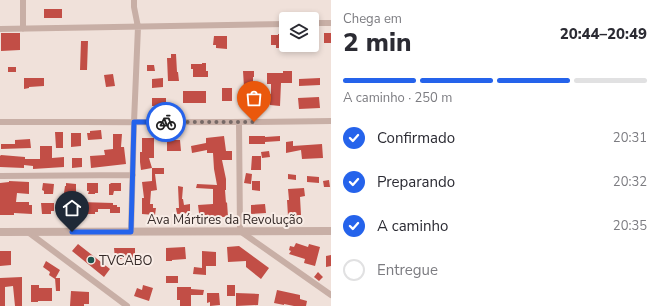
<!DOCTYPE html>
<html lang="pt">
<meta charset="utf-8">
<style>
:root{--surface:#fff;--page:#f2f2f3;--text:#2b2b33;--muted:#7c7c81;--line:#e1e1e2;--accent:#2563eb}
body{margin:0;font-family:"Nunito Sans",sans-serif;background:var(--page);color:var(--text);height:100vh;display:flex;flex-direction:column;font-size:15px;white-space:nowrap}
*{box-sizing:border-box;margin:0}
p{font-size:13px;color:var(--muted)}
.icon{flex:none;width:22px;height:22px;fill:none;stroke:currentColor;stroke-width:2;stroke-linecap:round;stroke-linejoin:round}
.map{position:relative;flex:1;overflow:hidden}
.panel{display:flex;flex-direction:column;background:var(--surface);width:328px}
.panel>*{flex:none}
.controls{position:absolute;left:279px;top:12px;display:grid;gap:8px}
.controls a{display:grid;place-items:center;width:40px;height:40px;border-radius:4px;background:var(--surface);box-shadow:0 2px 6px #0003;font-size:20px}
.pin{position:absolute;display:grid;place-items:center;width:34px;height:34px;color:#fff;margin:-41px -17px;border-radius:50% 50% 50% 0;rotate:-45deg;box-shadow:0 0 4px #0007}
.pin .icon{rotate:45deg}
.courier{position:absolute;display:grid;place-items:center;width:40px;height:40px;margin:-20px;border:3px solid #2563eb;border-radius:50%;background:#fff;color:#222;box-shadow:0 1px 5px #0007}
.headline em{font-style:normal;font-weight:800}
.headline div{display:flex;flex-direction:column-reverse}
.headline{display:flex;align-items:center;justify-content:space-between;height:68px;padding:0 12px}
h1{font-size:26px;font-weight:800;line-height:30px}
.bar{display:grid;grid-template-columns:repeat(4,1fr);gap:6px 4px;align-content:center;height:48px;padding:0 12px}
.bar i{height:5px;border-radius:3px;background:var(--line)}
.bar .active{background:var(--accent)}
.bar p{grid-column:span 4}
ol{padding:0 12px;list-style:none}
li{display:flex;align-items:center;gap:12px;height:44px}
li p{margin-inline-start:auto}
li .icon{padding:4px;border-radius:50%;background:var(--accent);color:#fff;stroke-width:4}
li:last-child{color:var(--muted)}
li i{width:22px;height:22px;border:2px solid var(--line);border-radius:50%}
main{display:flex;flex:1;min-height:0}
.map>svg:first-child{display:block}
.building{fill:#c24e46}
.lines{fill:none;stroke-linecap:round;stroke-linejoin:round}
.minor{stroke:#c8afa6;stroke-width:6}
.tertiary{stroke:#c8afa6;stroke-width:8}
.done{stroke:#766966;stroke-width:4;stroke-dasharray:0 7.2}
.route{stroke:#2563eb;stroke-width:5}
.poi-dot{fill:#1e544e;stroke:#f8ece6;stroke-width:1.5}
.labels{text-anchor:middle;stroke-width:4;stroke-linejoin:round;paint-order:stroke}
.street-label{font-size:13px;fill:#342927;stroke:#f8ece6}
.poi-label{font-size:13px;fill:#342927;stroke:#f8ece6;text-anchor:start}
</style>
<main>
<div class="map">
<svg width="331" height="306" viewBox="0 0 331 306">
<rect width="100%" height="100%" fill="#f0e1da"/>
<path class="building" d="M44,9H62V18H44Z
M1,33H20V50L1,51Z
M324,33H331V43H324Z
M278,34H286V44H282V48H276V45H271V35H278Z
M214,36H227V49L216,48V45H213Z
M81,41H88L87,70H80Z
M171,54H176L177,72H178L179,81H168L167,58H171Z
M202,63H206V71H208V77H193V69H191V64H202Z
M147,65H154L155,71H147Z
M8,67H16V72H8Z
M243,71H254V77H253V87H261V94H271V84H267V73H283V71H292V83H281L280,106L270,105V101L242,102V87H244Z
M113,74L115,86L106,87L104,75Z
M24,78H44V86L29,87V88L24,89Z
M163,78V87L152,88V79Z
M320,78V85L299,86V79Z
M222,88H232V101H222Z
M183,91H206V103H183Z
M319,97L320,108L299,109L298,98Z
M152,98H166V106H152Z
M101,130L102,139L88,140L87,133H90V131Z
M55,132H63V148H56Z
M71,133H81V146L71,147Z
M113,134H122L121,147H124L126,164L91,168L90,156L105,155L104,150L113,149Z
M224,136L226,151H232V160H222L226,179V190H225L226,203L227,202L228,217H209V221H200L198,205L213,204V189L196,188L197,184L217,185L214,169L213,153H207V150L192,153L191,146L206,143V138Z
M249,136H265V137L280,136V141L265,142V144H249Z
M142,138H154V158H149L152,168L141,170L140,162V152H142Z
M30,139L31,148L1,149V144H15V140Z
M167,140H180L181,151H167Z
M293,141V146L322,144L323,158L302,159L301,150L286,153V142Z
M40,146H52V158L64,157V167L33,169V166L24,165V168L0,167V156L1,155L25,157V159H40Z
M269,151L270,157L262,158L261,152Z
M252,156H261V170H251Z
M72,158H82V167L72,168Z
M152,168H164V174H155L157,190L151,191L150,204H153V208H156L155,215L142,214V198H144L142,182L152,181Z
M246,173L252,174L251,184L244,183Z
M288,174L296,175V180L288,179Z
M307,176L319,177V183L307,182Z
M329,180L330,187H324L323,181Z
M9,181L29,182V194L17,193L16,202H29V205H32V214L14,213V215H0V183L9,182Z
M252,181H260V191L252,190Z
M43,183L54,184L53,194H44V191L42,190Z
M66,183L76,184V194L64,193L65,186H66Z
M87,183H98V193H95V194H88L89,191H87Z
M110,183H121V191H114L113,195H109V184H111Z
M178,186L183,187L182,199H183L184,205L190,204V213L177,214L176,208H179Z
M304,188L305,196L300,197L301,215L288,216L287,200H289L288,189Z
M70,201L80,202L113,203V205H117V207H120V213H110V209H98V212H95V214H64V203H70Z
M41,203H54V211H51V214H42Z
M265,204L266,213L251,214V205Z
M296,243L308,247L309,244L320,247L315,266L304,263L305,259L289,254L291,251L289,250L290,246L294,247Z
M78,244L110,269L104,277L72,251Z
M239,246L269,268L261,279L246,267V261L228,262L227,247Z
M185,247L186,259L172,260V261H166V248Z
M114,248H135V259H115Z
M0,251H11V265L0,266Z
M202,251L216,252V266H206V275L193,274L194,267L202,268Z
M331,255V266L326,267V256Z
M46,261L60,270L55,279L49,275L50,272L43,267Z
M318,272L323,277L319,281L314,277Z
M166,276H178V283H166Z
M22,277V306H15L13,286L5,287V306H0V278Z
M55,278H60V291H56Z
M31,285H39V288H52V301H38V302H31Z
M143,285L153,288L149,301L134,296L137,288L142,290Z
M227,285H235V296H227Z
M177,287H191V289L204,290L203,295H191V306H180V300H177Z
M277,290L300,295V299L307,301L306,306H294L284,304V305L274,303Z
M71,291L89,292V304H84V306H70Z
M207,293H219L220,305L210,306V302L207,303Z
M236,293L259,294L258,305L236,306Z"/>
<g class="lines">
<path class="minor" d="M23,0V29
M312,23H331
M0,29L286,24
M0,122C110,122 221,123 331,121
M239,123L240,231L331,295
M0,176L133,175
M28,232L127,306
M131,232L134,122L138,27L134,7V0"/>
<path class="tertiary" d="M0,232L331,231"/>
</g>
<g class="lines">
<path class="done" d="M166,122H254"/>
<path class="route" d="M72,232H131L134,122H166"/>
</g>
<circle class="poi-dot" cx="91" cy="260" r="4"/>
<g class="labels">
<g class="street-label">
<text x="225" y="224">Ava Mártires da Revolução</text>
</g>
<g class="poi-label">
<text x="99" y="265">TVCABO</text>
</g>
</g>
</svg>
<div class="controls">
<a><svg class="icon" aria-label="layers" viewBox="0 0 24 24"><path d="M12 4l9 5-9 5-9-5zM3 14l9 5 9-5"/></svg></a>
</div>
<div class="pin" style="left:254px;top:122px;background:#ea580c"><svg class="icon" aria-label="bag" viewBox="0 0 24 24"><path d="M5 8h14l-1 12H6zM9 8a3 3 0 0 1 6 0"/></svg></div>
<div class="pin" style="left:72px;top:232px;background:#1f2937"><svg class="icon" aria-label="home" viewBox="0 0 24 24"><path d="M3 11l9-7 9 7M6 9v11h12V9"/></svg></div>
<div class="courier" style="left:166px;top:122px"><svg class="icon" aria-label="bike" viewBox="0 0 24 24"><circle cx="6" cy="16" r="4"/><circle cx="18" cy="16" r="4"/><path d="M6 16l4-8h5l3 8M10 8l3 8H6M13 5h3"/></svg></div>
</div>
<section class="panel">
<div class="headline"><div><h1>2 min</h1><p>Chega em</p></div><em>20:44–20:49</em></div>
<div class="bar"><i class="active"></i><i class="active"></i><i class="active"></i><i></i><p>A caminho · 250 m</p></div>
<ol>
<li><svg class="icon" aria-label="check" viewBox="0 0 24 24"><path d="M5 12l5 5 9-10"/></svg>Confirmado<p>20:31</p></li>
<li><svg class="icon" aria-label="check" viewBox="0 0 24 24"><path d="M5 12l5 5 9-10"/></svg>Preparando<p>20:32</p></li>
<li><svg class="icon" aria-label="check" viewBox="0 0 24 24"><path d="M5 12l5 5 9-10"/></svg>A caminho<p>20:35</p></li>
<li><i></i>Entregue</li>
</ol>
</section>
</main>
